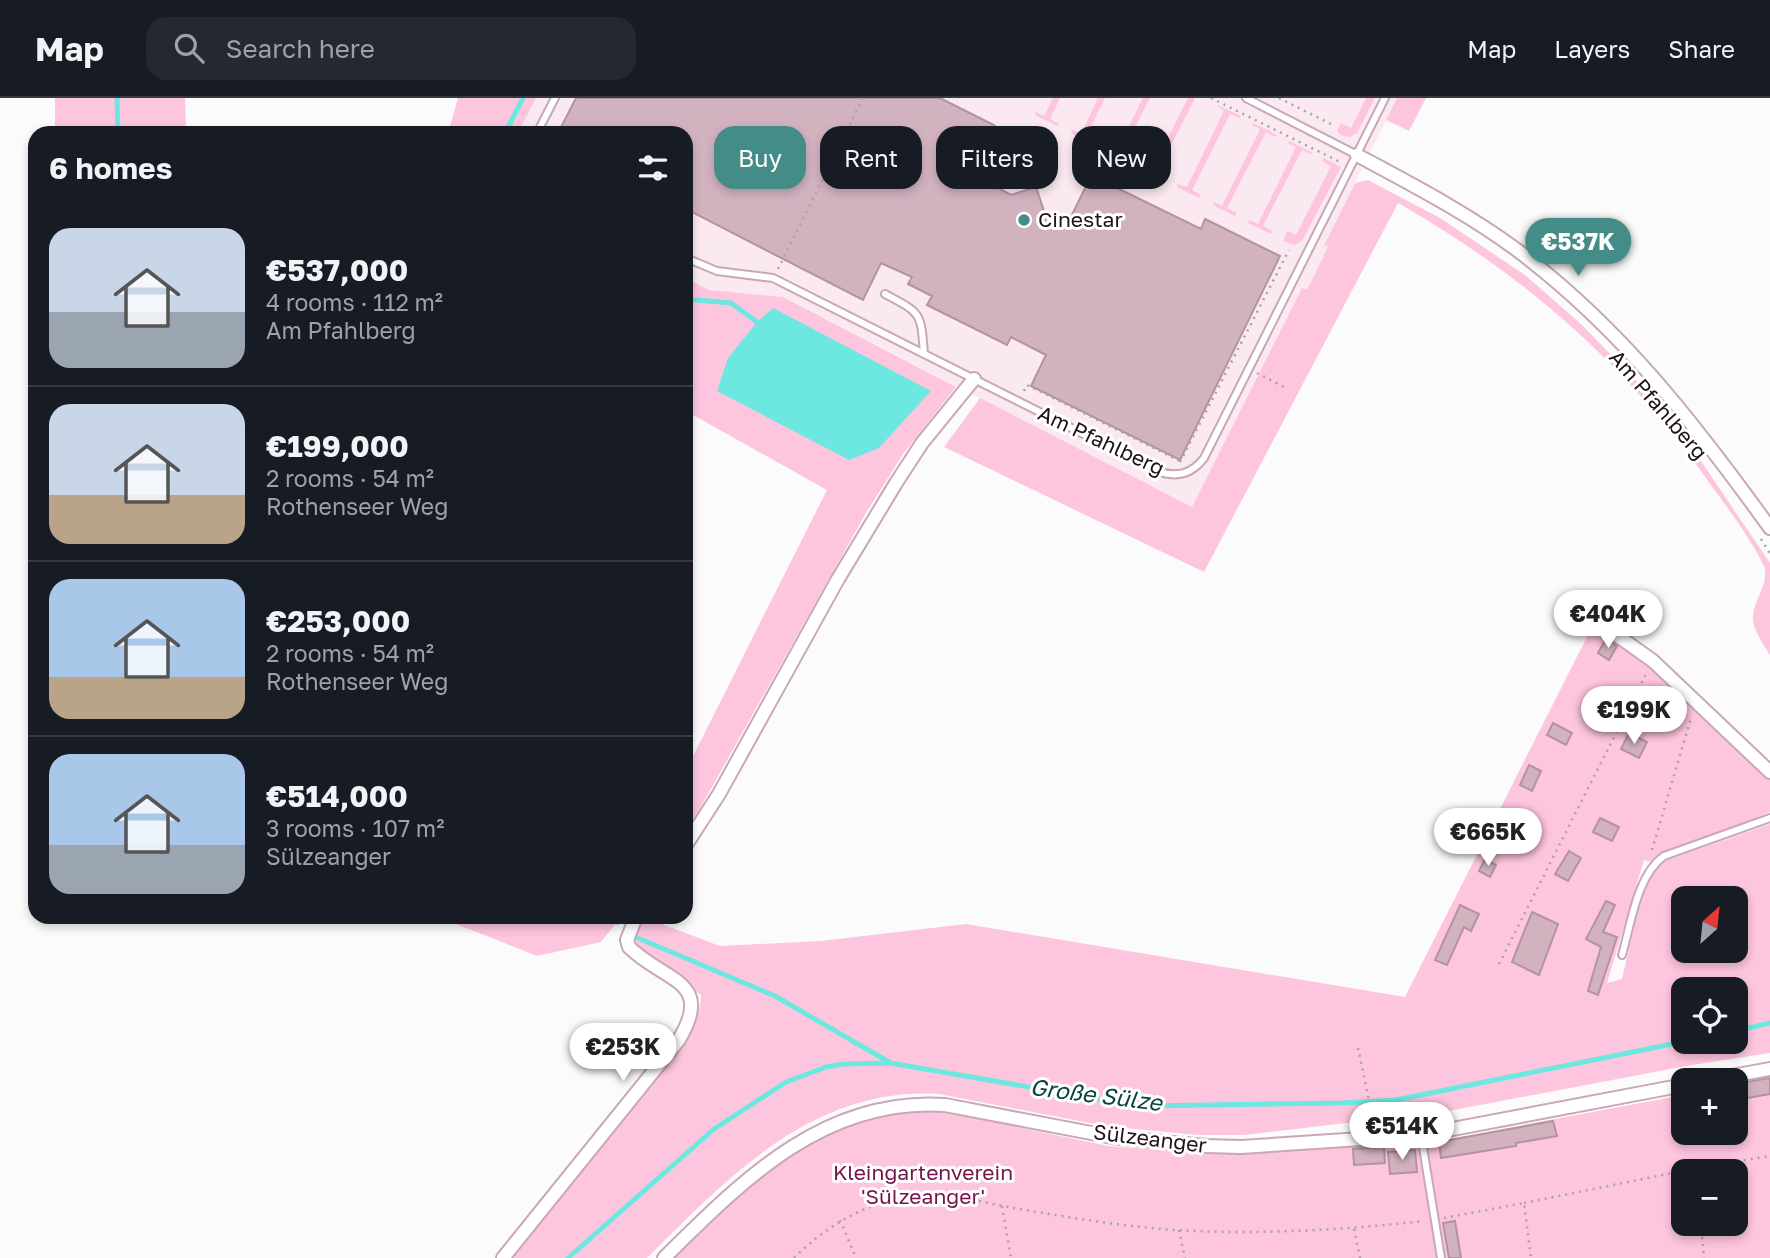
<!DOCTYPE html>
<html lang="en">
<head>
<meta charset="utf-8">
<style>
  :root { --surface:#171b24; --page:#242831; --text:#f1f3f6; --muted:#9ea1a6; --line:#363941; --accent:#448c88 }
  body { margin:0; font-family:"Golos Text",sans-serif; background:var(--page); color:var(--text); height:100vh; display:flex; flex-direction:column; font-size:26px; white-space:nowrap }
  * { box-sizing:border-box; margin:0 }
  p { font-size:23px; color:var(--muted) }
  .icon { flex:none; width:38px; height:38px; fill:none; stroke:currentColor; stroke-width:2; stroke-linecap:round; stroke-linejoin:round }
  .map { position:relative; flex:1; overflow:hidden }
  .details { position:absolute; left:28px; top:28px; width:665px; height:798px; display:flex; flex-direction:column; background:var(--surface); border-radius:21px; box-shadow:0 4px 10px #0003 }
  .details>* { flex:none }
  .hud { position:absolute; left:714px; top:28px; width:665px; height:63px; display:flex; gap:14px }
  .needle { width:46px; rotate:27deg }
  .controls { position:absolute; left:1671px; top:788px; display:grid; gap:14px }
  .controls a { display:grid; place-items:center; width:77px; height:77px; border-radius:14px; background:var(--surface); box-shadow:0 4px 10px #0003; font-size:35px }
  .price { position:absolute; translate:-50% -60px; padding:0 16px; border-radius:24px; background:#fff; color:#222; font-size:23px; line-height:46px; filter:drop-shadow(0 2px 4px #0008) }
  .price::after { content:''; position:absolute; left:50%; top:42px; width:21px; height:16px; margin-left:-10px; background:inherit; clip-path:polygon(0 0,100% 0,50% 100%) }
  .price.on { background:var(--accent); color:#fff }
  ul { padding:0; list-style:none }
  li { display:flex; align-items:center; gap:21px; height:175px; padding:0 21px }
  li+li { border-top:2px solid var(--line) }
  li span { display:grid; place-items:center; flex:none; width:196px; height:140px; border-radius:21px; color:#555 }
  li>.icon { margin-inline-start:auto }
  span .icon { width:84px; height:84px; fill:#fffc; stroke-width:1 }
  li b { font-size:30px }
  h2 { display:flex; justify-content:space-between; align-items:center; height:84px; padding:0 21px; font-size:30px }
  .tag { padding:0 24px; border-radius:21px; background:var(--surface); box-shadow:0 4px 10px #0003; font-size:24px; line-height:63px }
  .tag.on { background:var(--accent); color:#fff }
  header { display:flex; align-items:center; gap:42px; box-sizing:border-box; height:98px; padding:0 35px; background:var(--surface); border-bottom:2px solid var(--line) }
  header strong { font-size:33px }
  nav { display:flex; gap:38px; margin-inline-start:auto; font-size:24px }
  .search { width:490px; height:63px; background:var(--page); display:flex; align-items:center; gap:18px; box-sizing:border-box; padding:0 24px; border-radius:21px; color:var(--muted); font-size:26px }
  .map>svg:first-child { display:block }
</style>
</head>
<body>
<header>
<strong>Map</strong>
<div class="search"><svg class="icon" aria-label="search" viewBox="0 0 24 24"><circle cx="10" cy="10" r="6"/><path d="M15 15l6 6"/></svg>Search here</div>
<nav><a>Map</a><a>Layers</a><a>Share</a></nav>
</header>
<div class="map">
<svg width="1770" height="1160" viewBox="0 0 1770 1160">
  <rect width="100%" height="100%" fill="#fbfbfb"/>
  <path fill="#fae9f0" d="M 536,0 L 1397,0 L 1324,146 L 1329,149 L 1307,192 L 1302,190 L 1192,410 L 783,199 L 709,192 L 686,180 L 686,35 L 518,35 Z"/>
  <path fill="#fec5de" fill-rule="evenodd" d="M 55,0 L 185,0 L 186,35 L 55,35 Z
    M 458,0 L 536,0 L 518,35 L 448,35 Z
    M 1053,0 L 1060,0 L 1050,21 L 1059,26 L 1057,28 L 1035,17 L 1036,14 L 1044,18 Z
    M 1098,0 L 1105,0 L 1086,39 L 1095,44 L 1093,47 L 1071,35 L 1072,32 L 1081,36 Z
    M 1143,0 L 1150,0 L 1121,56 L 1131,61 L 1129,64 L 1106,53 L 1108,50 L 1116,54 Z
    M 1188,0 L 1195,0 L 1157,75 L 1166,80 L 1164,83 L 1142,72 L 1144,69 L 1152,72 Z
    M 1366,0 L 1375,0 L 1357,35 L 1350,39 L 1340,37 L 1337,33 L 1341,25 L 1351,30 Z
    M 1397,0 L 1426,0 L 1409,33 L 1386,22 Z
    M 1217,7 L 1241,18 L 1240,20 L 1230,16 L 1192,92 L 1201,97 L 1199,100 L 1177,89 L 1178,86 L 1187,89 L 1224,13 L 1217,8 Z
    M 1253,25 L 1277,37 L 1275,39 L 1266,34 L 1227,110 L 1237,115 L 1235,118 L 1213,107 L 1214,104 L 1222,108 L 1260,31 L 1252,27 Z
    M 1289,43 L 1313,55 L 1311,56 L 1302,52 L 1263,128 L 1273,133 L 1271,136 L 1248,125 L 1250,122 L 1258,126 L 1296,49 L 1288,45 Z
    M 1324,60 L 1341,69 L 1302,143 L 1294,147 L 1283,143 L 1287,133 L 1296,137 L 1331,68 L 1322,63 Z
    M 1368,82 L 1440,120 L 1525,177 L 1582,227 L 1647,294 L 1686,341 L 1770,465 L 1770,557 C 1764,547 1755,535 1753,523 C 1751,504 1770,488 1764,468 C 1753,444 1727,409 1711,387 C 1625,265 1527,179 1398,105 L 1204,474 L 944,349 L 980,300 L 1192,409 L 1302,190 L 1307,192 L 1328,149 L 1324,147 L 1355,85 Z
    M 686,180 L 709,192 L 783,199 L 956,289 L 903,356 L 866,415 L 686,735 L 686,672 L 827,392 L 686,313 L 686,227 L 689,218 L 686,216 Z
    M 1592,529 L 1634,551 L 1689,607 L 1770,680 L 1770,714 L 1650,764 L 1644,762 L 1607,885 L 1622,881 L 1644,787 L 1650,777 L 1662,764 L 1770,726 L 1770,955 L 1686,968 L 1448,1013 L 1245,1037 L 1197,1037 L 1105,1028 L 939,996 C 813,989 729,1078 647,1160 L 510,1160 L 683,943 C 693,928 701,915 701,897 L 638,850 C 630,838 636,830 643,819 L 720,848 L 821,843 L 966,826 L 1405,899 ZM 1684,800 L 1736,800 L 1736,852 L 1684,852 ZM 1684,891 L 1736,891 L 1736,943 L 1684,943 Z
    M 438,819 L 621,819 L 601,844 L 537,858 Z
    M 1770,981 L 1770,1160 L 674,1160 L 735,1099 L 769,1069 L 816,1042 L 834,1034 L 852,1027 L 901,1015 L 926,1013 L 956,1016 L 1108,1048 L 1206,1055 L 1432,1044 L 1683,997 L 1684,1034 L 1736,1034 L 1736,987 ZM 1684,1073 L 1736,1073 L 1736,1125 L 1684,1125 Z"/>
  <path fill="#6ce8e1" d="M 773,210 L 931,293 L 879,350 L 849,362 L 717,293 L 728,260 L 757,224 Z"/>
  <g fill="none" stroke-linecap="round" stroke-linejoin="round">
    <path stroke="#6ce8e1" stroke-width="5" d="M 117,0 L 118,35
      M 505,35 L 523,0
      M 686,201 L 731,205 L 757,224
      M 610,819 L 617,824
      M 638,840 L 775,898 L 889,964
      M 1736,933 L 1770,925
      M 568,1160 L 714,1031 L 786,984 L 826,969 L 844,966 L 890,965 L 1139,1008 L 1343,1005 L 1396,1002 L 1687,943"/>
  </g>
  <path fill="#d3b2c0" stroke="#b393a1" stroke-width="2" d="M 576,0 L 940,0 L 994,27 L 1009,43 L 989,85 L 1011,97 L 1036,89 L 1044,113 L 1068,125 L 1088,84 L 1109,86 L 1201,131 L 1205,121 L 1280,158 L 1180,362 L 1031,288 L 1046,257 L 1011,239 L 1007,247 L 927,207 L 932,198 L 908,186 L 912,179 L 881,165 L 863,202 L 686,111 L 686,35 L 558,35 Z
    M 1606,541 L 1617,548 L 1609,562 L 1598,555 Z
    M 1553,625 L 1572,635 L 1566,647 L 1547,637 Z
    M 1629,635 L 1647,644 L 1639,660 L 1621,651 Z
    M 1529,667 L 1541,673 L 1532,693 L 1520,687 Z
    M 1600,720 L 1619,729 L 1612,743 L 1593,734 Z
    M 1569,753 L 1581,760 L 1568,783 L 1555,776 Z
    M 1485,761 L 1496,767 L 1490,779 L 1479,773 Z
    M 1606,803 L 1615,807 L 1603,834 L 1617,839 L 1598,897 L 1588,893 L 1601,849 L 1586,841 Z
    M 1460,807 L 1479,816 L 1471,833 L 1464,829 L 1447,867 L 1435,862 Z
    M 1532,814 L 1558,826 L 1539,877 L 1512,864 Z
    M 1770,980 L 1770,996 L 1742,1001 L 1740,985 Z
    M 1553,1023 L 1557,1038 L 1516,1045 L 1516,1048 L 1441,1060 L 1439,1044 Z
    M 1384,1049 L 1385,1065 L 1354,1067 L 1353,1051 Z
    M 1415,1052 L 1417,1074 L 1390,1076 L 1388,1054 Z
    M 1455,1123 L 1461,1160 L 1449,1160 L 1443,1125 Z"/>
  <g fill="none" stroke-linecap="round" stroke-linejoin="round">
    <defs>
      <path id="service" d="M 1246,0 L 1357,57
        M 537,35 L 555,0
        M 686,160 L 717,173 L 773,180 L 1157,373 C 1176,380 1192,376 1204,360 L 1385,0
        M 885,196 C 921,215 921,214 924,256
        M 1622,857 C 1631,826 1637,777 1664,758 L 1770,720
        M 1421,1037 L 1441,1160"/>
      <path id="minor" d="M 1357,57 C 1411,86 1467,115 1517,152 C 1621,230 1695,326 1770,430
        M 1618,538 L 1653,563 L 1770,674
        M 686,747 L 719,696 L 838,481 L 896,385 L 922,345 L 974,281
        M 1710,982 L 1770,971
        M 503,1160 L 678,943 C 716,882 664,884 629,849 L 627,842 L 636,819
        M 664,1160 C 743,1082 824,999 945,1007 L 1112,1039 L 1206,1048 L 1241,1049 L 1421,1037 L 1684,987"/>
    </defs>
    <use href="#service" stroke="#c8a8b6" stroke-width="10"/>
    <use href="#minor" stroke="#c8a8b6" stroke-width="16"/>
    <path stroke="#a8a4a6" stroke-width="2.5" stroke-dasharray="2 5" stroke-linecap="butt" d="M 1211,0 L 1340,64
      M 1279,0 L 1333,27
      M 778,171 L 863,0
      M 1257,275 L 1288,291
      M 1024,293 L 1027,287 L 1182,364
      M 1180,364 L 1289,152
      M 1761,441 L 1770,456
      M 1652,752 L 1691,620
      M 1499,866 L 1646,576
      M 1358,950 L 1374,1026
      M 1524,1105 L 1697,1070 L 1770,1058
      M 1002,1108 L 1011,1160
      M 1444,1120 L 1524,1105 L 1531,1160
      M 840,1122 L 856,1160
      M 1701,1125 L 1704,1160
      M 1354,1131 L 1360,1160
      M 1179,1132 L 1185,1160
      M 794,1160 C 833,1121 883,1095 940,1097 C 961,1098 982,1104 1003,1108 C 1059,1118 1118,1128 1176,1132 C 1258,1137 1342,1132 1424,1123"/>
    <use href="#service" stroke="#fff" stroke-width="6"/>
    <use href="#minor" stroke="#fff" stroke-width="12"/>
  </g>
  <circle fill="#448c88" stroke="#fff" stroke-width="2.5" cx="1024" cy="122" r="7"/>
  <g text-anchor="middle" stroke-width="6" stroke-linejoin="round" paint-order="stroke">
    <g font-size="21" fill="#1d1217" stroke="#fff" text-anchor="start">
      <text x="1038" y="129">Cinestar</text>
    </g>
    <g font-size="21" fill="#1d1217" stroke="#fff">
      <text transform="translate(1658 307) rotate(49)" y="7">Am Pfahlberg</text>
      <text transform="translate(1101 343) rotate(25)" y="7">Am Pfahlberg</text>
      <text transform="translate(1150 1041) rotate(7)" y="7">Sülzeanger</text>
    </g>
    <g font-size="21" fill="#75134c" stroke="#fff">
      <text x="923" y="1082">Kleingartenverein<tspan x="923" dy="24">'Sülzeanger'</tspan></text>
    </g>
    <g font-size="23" font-style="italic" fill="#074341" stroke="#fff">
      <text transform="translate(1096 997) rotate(7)" y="8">Große Sülze</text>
    </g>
  </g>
</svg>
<div class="controls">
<a><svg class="needle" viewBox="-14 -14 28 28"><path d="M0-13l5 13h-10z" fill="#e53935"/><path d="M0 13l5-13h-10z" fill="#9ea1a6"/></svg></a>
<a><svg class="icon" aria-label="locate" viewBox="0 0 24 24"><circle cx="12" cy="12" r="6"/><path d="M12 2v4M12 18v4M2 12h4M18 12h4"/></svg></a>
<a>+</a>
<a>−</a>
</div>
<b class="price on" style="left:1578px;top:180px">€537K</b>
<b class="price" style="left:1608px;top:552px">€404K</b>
<b class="price" style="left:1634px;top:648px">€199K</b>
<b class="price" style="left:1488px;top:770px">€665K</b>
<b class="price" style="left:623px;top:985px">€253K</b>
<b class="price" style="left:1402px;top:1064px">€514K</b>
<div class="hud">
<a class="tag on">Buy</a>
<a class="tag">Rent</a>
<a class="tag">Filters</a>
<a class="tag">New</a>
</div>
<section class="details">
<h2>6 homes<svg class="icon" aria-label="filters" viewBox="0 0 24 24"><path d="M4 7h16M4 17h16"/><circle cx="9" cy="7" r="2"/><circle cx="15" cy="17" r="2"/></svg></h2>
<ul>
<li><span style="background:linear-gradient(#c9d6e8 60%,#9aa5b1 0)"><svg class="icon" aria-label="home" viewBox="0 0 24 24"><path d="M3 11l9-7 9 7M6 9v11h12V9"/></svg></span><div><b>€537,000</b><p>4 rooms · 112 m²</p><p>Am Pfahlberg</p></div></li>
<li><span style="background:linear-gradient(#c9d6e8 65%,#b9a48a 0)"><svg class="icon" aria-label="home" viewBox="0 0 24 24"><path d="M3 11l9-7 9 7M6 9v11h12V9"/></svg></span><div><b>€199,000</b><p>2 rooms · 54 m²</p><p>Rothenseer Weg</p></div></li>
<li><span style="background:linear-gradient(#a9c7e8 70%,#b9a48a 0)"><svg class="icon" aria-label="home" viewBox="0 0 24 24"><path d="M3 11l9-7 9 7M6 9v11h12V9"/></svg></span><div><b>€253,000</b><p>2 rooms · 54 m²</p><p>Rothenseer Weg</p></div></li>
<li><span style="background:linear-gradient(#a9c7e8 65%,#9aa5b1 0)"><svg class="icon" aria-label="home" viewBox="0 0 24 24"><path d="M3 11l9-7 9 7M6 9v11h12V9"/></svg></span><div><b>€514,000</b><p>3 rooms · 107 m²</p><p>Sülzeanger</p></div></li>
</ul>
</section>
</div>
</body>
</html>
